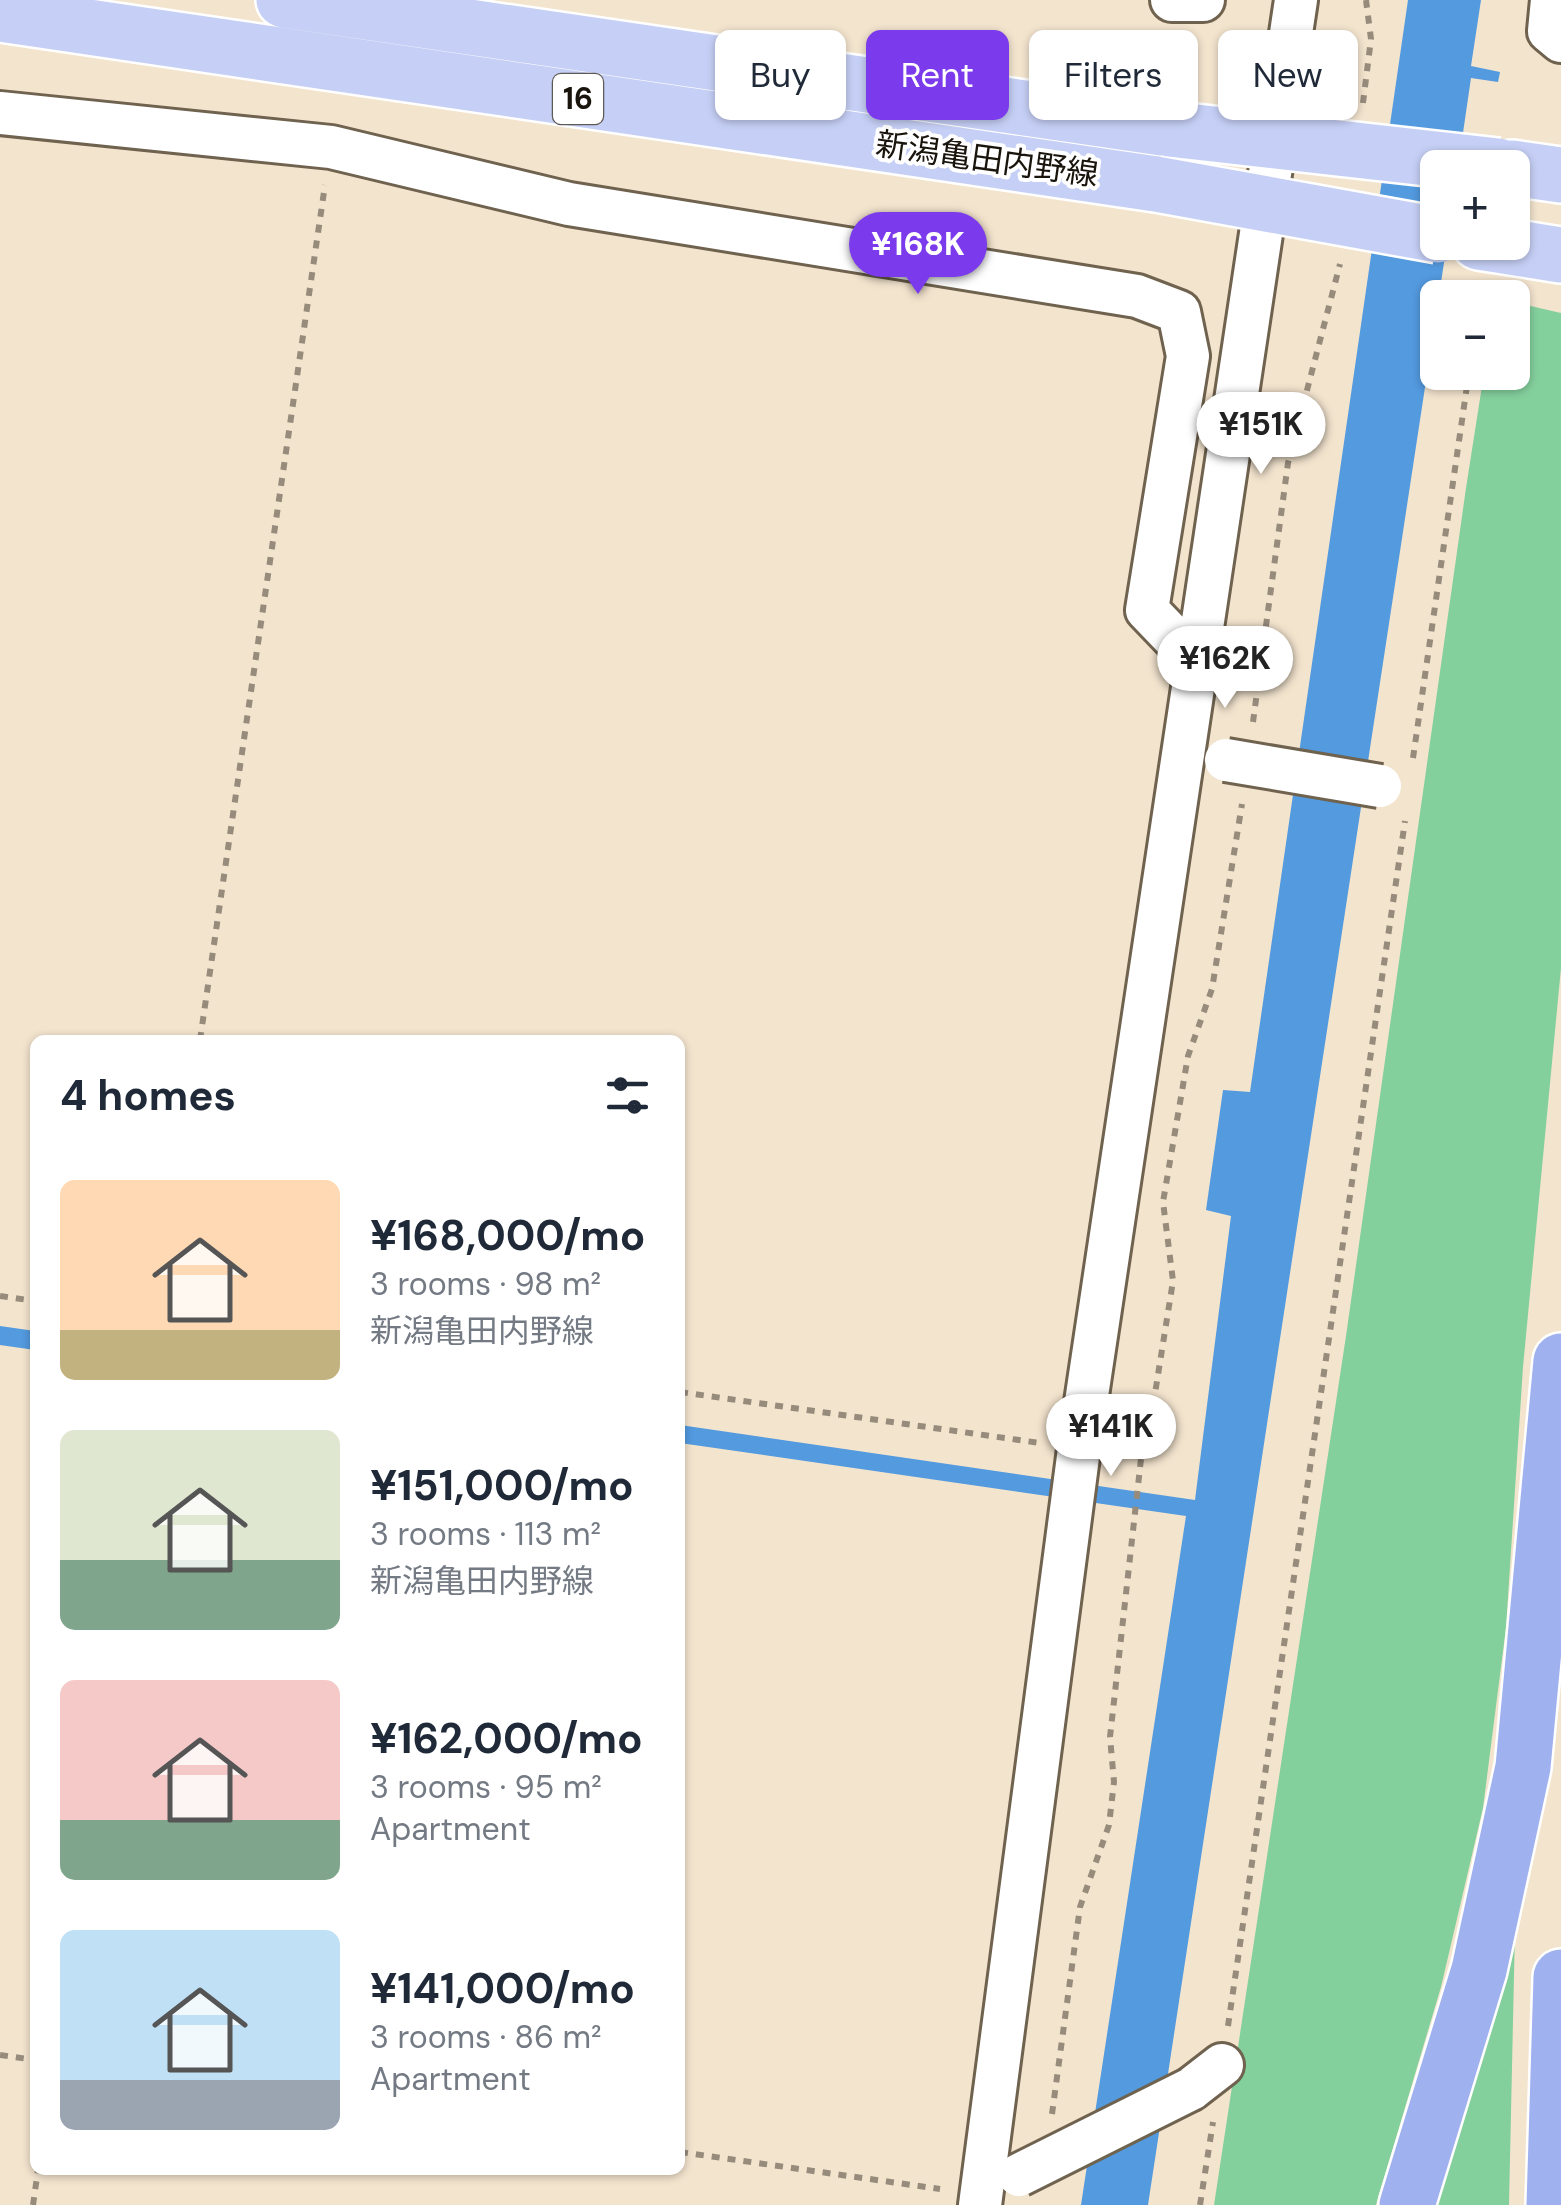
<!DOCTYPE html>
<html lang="en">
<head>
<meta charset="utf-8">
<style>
  :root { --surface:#fff; --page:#f2f2f3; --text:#1f2937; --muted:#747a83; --accent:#7c3aed }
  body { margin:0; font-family:"DM Sans","Noto Sans JP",sans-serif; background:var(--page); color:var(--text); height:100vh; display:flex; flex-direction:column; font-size:38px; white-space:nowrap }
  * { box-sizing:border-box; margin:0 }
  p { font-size:32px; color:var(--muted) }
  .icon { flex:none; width:55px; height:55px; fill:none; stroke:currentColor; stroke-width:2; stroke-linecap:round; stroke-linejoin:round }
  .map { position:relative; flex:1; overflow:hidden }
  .sheet { position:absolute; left:30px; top:1035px; width:655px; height:1140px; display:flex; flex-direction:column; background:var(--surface); border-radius:15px; box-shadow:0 2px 8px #0004 }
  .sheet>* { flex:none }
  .top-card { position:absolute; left:715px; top:30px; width:695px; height:90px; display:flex; gap:20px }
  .tools { position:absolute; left:1420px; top:150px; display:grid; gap:20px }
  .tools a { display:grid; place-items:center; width:110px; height:110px; border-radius:15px; background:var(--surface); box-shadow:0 2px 8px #0004; font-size:50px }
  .price { position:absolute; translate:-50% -85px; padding:0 22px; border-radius:35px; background:#fff; color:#222; font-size:32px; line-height:65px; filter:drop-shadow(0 2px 5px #0008) }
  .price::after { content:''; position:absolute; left:50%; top:60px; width:30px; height:22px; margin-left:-15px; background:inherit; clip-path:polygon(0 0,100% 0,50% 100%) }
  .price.active { background:var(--accent); color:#fff }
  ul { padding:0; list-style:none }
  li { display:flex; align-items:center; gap:30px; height:250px; padding:0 30px }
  li span { display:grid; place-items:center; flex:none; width:280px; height:200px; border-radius:15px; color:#555 }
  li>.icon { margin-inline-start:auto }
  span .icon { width:120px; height:120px; fill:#fffc; stroke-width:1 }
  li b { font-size:42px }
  h2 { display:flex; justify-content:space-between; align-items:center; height:120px; padding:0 30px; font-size:42px }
  .pill { padding:0 35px; border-radius:15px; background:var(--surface); box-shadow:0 2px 8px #0004; font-size:35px; line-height:90px }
  .pill.active { background:var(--accent); color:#fff }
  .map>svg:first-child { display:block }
</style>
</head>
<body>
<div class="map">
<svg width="1561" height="2205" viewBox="0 0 1561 2205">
  <rect width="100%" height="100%" fill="#f3e4ce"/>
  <path fill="#84d09d" d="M 1513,302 L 1561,313 L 1561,968 L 1523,1367 L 1506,1628 L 1483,1808 L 1441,1987 L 1376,2205 L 1214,2205 L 1346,1336 L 1466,488 L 1484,373 L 1512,372 Z
    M 1516,1884 L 1509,2205 L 1428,2205 Z"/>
  <path fill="#539adf" d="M 1408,0 L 1481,0 L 1471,66 L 1500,72 L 1498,82 L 1471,78 L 1458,167 L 1438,168 L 1438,242 L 1447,243 L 1148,2205 L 1081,2205 L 1186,1516 L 680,1443 L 680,1425 L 1195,1500 L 1231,1216 L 1206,1210 L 1223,1090 L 1250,1092 Z
    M 0,1326 L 35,1331 L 35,1350 L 0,1345 Z"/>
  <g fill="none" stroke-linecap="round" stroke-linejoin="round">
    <defs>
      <path id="minor" d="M 1172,0 L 1203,0
        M 1552,0 L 1549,31 L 1561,41
        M 0,113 L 331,147 L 569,204 L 1137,296 L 1179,312 L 1188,356 L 1147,610 L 1194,659
        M 1191,2089 L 1222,2065
        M 980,2205 L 1079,1449 L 1296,0"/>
      <path id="major" d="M 284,0 L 1169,129
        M 0,14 L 1156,184
        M 1512,168 L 1561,175
        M 1479,242 L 1561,255"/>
      <path id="highway" d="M 1407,2205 L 1479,1970 L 1523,1767 L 1561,1361
        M 1554,2205 L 1561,1977"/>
    </defs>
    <use href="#minor" stroke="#6f624e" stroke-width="48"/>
    <use href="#major" stroke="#fff" stroke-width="60"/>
    <use href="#highway" stroke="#fff" stroke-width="60"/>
    <path stroke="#978c7c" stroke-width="6" stroke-dasharray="8 8" stroke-linecap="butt" d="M 1363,103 L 1371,39 L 1366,0
      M 1253,722 L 1288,463 L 1340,264
      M 1413,758 L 1469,372
      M 200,1040 L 325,185
      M 0,1296 L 35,1301
      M 680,1392 L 1040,1443
      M 1228,2026 L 1405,821
      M 0,2055 L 35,2060
      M 1052,2114 L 1080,1907 L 1109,1825 L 1114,1782 L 1110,1737 L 1145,1423 L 1153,1406 L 1173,1281 L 1163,1202 L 1188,1056 L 1212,989 L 1242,804
      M 680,2152 L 940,2189
      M 33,2205 L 38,2170
      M 1200,2205 L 1213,2122"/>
    <use href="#minor" stroke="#fff" stroke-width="42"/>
    <use href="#major" stroke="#c6d0f6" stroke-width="55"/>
    <use href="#highway" stroke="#a0b1f0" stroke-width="55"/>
    <defs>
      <path id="minor-bridge" d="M 1226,760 L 1380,786
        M 1019,2175 L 1191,2089"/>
      <path id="major-bridge" d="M 1169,129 L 1498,166
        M 1156,184 L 1438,235"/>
    </defs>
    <use href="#minor-bridge" stroke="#6f624e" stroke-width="48" stroke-linecap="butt"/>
    <use href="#major-bridge" stroke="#fff" stroke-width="60" stroke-linecap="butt"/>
    <use href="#minor-bridge" stroke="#fff" stroke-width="42"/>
    <use href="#major-bridge" stroke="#c6d0f6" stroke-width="55"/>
  </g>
  <g text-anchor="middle" stroke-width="8" stroke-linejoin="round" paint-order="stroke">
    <rect fill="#fff" stroke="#5e5a55" stroke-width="2.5" x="553" y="74" width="50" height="50" rx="8"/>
    <g font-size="30" font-weight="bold" fill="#19140c">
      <text x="578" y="109">16</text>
    </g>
    <g font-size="32" fill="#19140c" stroke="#fff">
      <text transform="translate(987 159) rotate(8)" y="11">新潟亀田内野線</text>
    </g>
  </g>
</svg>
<div class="tools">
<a>+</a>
<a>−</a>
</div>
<b class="price active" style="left:918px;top:297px">¥168K</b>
<b class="price" style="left:1261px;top:477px">¥151K</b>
<b class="price" style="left:1225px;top:711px">¥162K</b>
<b class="price" style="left:1111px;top:1479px">¥141K</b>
<div class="top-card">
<a class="pill">Buy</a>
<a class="pill active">Rent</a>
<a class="pill">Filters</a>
<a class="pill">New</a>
</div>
<section class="sheet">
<h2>4 homes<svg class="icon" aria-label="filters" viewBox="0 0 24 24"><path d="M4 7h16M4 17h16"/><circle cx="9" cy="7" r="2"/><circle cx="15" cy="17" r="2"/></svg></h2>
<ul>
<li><span style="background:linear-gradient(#ffd9b3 75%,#c2b280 0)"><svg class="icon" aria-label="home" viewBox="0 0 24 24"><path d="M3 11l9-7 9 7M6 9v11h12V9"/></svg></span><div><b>¥168,000/mo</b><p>3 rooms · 98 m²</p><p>新潟亀田内野線</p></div></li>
<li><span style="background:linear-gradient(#dfe7d0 65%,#7fa58c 0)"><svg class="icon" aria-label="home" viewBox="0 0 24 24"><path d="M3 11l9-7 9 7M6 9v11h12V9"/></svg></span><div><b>¥151,000/mo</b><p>3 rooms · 113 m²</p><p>新潟亀田内野線</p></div></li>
<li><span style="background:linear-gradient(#f6c9c9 70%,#7fa58c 0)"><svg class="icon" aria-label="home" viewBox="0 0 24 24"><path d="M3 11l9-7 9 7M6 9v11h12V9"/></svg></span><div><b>¥162,000/mo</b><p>3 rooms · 95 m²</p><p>Apartment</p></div></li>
<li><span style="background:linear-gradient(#bfe0f5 75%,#9aa5b1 0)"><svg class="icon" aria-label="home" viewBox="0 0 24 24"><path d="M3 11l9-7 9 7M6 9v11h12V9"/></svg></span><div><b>¥141,000/mo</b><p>3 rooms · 86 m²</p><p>Apartment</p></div></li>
</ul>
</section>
</div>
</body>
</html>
